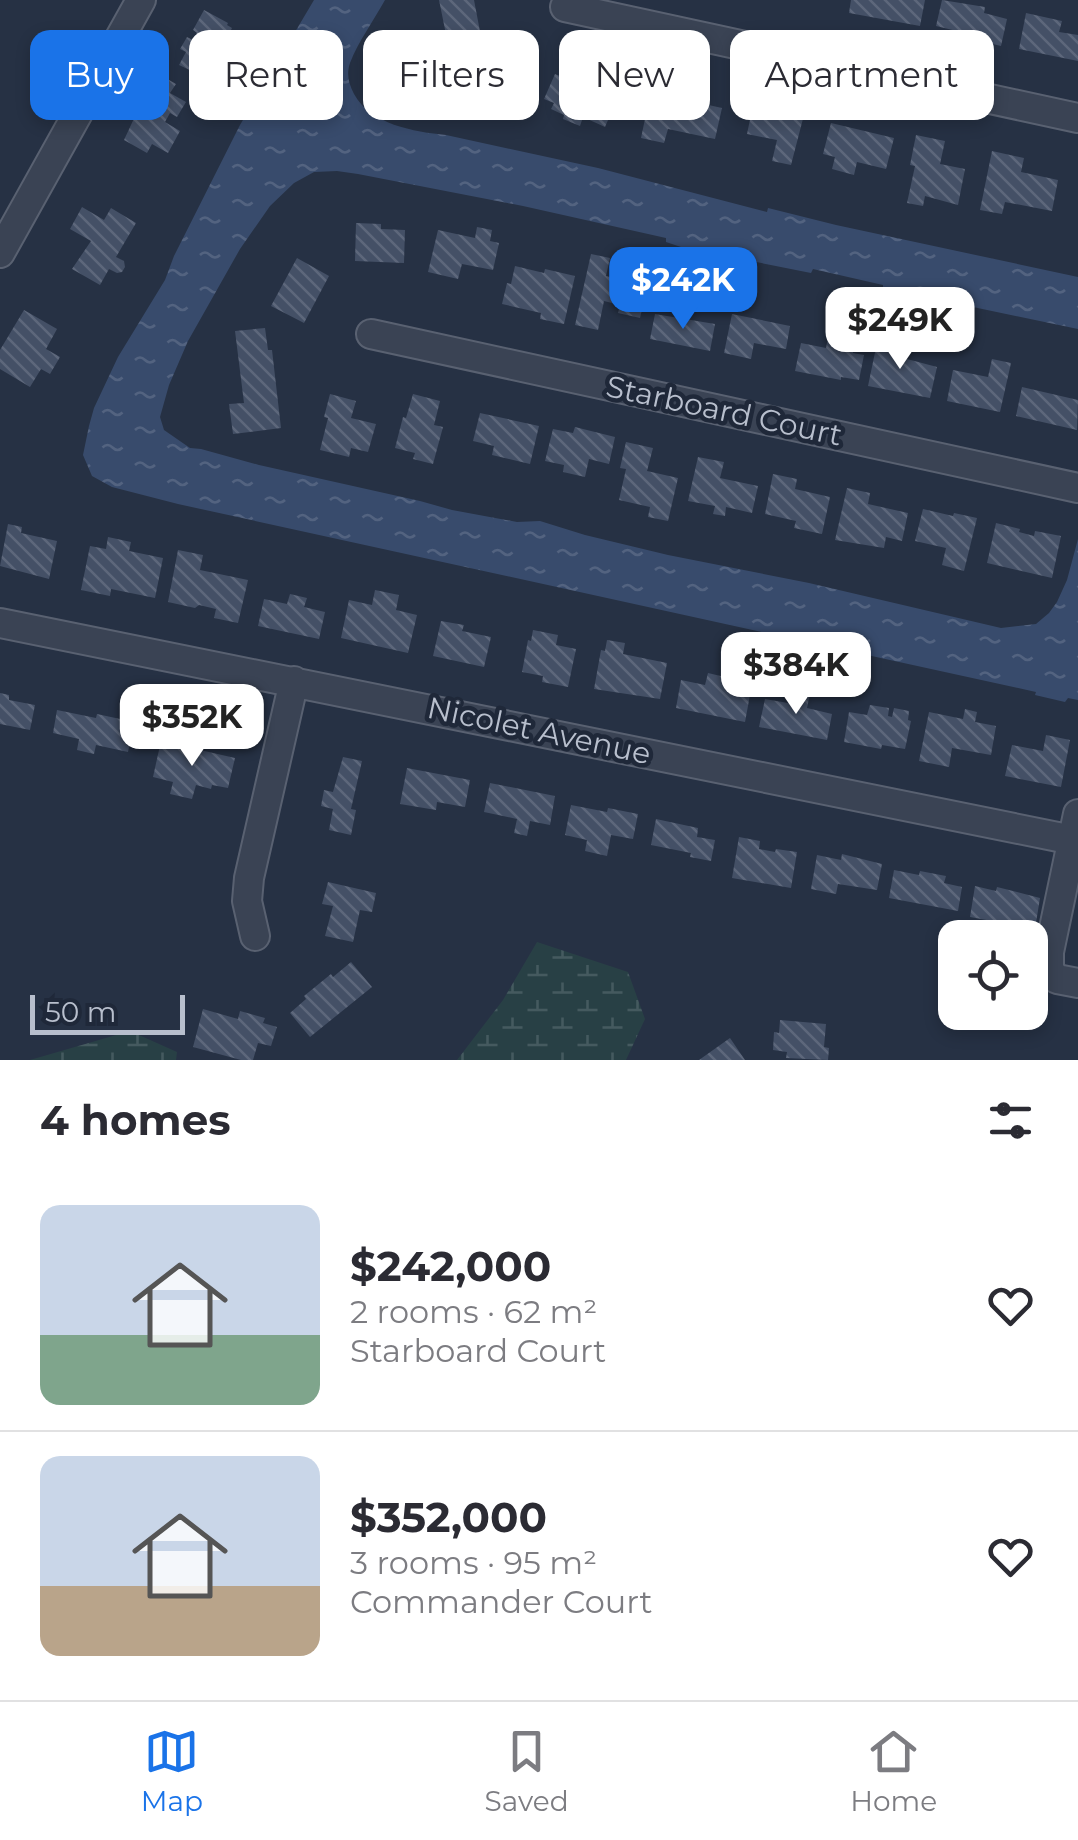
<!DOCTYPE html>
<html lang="en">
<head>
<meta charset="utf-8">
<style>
  :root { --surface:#fff; --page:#f2f2f3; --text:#2b2b33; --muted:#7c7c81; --line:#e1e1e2; --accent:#1a73e8 }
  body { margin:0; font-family:Montserrat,sans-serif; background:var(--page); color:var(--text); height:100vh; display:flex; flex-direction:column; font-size:38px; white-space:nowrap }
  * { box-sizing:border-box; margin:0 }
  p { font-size:32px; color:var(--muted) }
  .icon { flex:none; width:55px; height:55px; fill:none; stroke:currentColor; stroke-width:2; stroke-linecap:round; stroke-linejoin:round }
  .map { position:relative; height:1060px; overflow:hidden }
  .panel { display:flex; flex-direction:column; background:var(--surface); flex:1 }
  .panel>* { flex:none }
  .hud { position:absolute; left:30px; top:30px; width:1020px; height:90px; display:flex; gap:20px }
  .tools { position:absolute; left:938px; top:920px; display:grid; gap:20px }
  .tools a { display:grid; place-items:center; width:110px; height:110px; border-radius:20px; background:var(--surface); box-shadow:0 5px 15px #0003; font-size:50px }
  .scale { position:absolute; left:30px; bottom:25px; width:155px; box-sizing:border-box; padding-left:10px; border:5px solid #b8bfcd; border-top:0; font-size:28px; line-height:35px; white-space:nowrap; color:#b8bfcd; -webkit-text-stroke:8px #1f2839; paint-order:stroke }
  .price { position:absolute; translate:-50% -85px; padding:0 22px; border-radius:20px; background:#fff; color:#222; font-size:32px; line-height:65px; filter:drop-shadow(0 2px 5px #0008) }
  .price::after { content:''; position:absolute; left:50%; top:60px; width:30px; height:22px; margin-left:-15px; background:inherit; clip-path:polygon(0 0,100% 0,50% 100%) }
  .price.active { background:var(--accent); color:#fff }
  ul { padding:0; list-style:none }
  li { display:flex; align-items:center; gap:30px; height:250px; padding:0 40px }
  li+li { border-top:2px solid var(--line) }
  li span { display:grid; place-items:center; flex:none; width:280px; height:200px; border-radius:20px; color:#555 }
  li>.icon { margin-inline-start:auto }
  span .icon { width:120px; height:120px; fill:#fffc; stroke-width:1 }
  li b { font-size:42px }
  h2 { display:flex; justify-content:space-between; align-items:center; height:120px; padding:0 40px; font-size:42px }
  .tag { padding:0 35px; border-radius:20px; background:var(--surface); box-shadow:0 5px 15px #0003; font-size:35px; line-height:90px }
  .tag.active { background:var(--accent); color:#fff }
  .tab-bar { display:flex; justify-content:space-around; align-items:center; height:140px; border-top:2px solid var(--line); background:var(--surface); font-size:28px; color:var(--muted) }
  .tab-bar a { display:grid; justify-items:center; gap:5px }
  .tab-bar .active { color:var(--accent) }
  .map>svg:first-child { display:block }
</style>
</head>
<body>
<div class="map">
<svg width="1078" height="1060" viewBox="0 0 1078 1060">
  <defs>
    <pattern id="wetland-marsh" width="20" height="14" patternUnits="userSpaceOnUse" patternTransform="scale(2.5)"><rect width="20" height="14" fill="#284045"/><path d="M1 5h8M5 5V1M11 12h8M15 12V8" fill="none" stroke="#455a5f"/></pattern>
    <pattern id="water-ripples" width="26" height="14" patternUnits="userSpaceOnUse" patternTransform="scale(2.5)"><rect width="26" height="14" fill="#384b6c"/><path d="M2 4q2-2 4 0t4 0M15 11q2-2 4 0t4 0" fill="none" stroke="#536380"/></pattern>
    <pattern id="building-back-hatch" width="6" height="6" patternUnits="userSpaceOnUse" patternTransform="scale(2.5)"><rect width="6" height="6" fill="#445066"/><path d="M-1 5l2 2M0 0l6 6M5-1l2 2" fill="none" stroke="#5d677b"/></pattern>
  </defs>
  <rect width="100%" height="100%" fill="#263144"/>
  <path fill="url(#wetland-marsh)" d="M 537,942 L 628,972 L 645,1019 L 626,1060 L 457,1060 L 503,1000 Z
    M 130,1031 L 177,1052 L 176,1060 L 30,1060 Z"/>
  <path fill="url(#water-ripples)" d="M 314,0 L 385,0 C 374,20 358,42 350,63 C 346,75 349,84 354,94 C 370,124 414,132 446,135 L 598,168 L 767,212 L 768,208 L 836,225 L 1078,277 L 1078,329 L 883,288 L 883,285 L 813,269 L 811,273 L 681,247 L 666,242 L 666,238 L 523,206 L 358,174 L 337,171 L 314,172 L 294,183 L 270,206 L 240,249 L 188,341 L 169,385 L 160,417 L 164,430 L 190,448 L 201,449 L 259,465 L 420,501 L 452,510 L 517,522 L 540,521 L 585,535 L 668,555 L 809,583 L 1001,628 L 1036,624 L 1049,613 L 1057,602 L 1067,580 L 1078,539 L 1078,700 L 1068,698 L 1065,702 L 1035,695 L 1036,692 L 178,504 L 112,487 L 92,476 L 83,455 L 89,426 L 94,408 L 118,357 L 165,280 L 174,256 L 240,125 Z"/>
  <path fill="url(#building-back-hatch)" d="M 439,0 L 474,0 L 483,47 L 450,54 Z
    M 851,0 L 925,0 L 920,26 L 849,13 Z
    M 942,0 L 985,7 L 984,13 L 1007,19 L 1001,46 L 972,39 L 973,35 L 936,26 Z
    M 204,10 L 228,23 L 227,25 L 232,28 L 224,44 L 249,55 L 239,72 L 224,65 L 215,83 L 205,78 L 204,80 L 198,77 L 200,75 L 179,65 L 186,52 L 180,49 L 187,37 L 193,40 L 197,33 L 193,30 Z
    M 1026,13 L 1062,21 L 1059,32 L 1078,35 L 1078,61 L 1019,49 Z
    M 157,73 L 176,84 L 170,93 L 186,102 L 177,117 L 170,113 L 165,122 L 180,131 L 168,153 L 152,144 L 147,153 L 124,140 L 144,97 L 149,100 L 157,86 L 152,83 Z
    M 555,74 L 617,99 L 605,127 L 583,117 L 580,126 L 563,119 L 564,115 L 551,109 L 554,103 L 544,99 Z
    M 654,76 L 686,83 L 682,99 L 722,108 L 715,139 L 668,129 L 664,143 L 641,138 Z
    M 784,106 L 805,111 L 791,165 L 772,161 L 777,140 L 747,134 L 752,110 L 771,114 L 771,110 L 783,113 Z
    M 831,123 L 894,138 L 886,169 L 857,162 L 854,175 L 832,169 L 835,157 L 823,154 Z
    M 916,135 L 945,141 L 940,164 L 965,169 L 958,205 L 925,196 L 923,206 L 907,203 L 915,166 L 910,165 Z
    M 992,151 L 1024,158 L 1021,172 L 1058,180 L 1052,211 L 1005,202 L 1002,214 L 980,210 Z
    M 82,207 L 104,220 L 111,208 L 136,223 L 116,257 L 124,261 L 125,267 L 122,272 L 117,273 L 109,269 L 100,285 L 72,269 L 91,241 L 70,229 Z
    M 356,223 L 381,224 L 381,229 L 405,230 L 404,263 L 355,261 Z
    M 477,227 L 492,230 L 490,241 L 499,243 L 493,270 L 462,264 L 458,279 L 428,272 L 438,230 L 475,238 Z
    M 591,254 L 610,258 L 606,276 L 625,280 L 626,274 L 649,279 L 640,318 L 618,313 L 620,305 L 604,301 L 598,330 L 575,325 Z
    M 297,258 L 329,276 L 304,323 L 271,306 Z
    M 515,266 L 544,273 L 545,269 L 575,276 L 564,324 L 540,319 L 541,313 L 502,304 L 507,283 L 511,284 Z
    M 24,310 L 57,329 L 46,349 L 60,357 L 50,374 L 41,369 L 30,387 L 0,369 L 0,350 Z
    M 655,314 L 715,324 L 710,351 L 650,339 Z
    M 732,314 L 790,326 L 786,349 L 754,343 L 751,359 L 724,353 Z
    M 265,328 L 268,350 L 272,350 L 281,428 L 233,434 L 229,404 L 244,403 L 235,331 Z
    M 828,337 L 853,341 L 853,353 L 864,355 L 859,380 L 841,377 L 841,380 L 795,371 L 801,343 L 826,348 Z
    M 878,338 L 895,342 L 892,355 L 937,367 L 930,398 L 868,386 Z
    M 992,359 L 1011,363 L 1000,412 L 947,401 L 953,370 L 988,377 Z
    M 1022,387 L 1078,400 L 1077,430 L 1016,416 Z
    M 330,394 L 356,401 L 351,418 L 376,424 L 368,452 L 351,448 L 349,457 L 320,450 L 328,418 L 324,417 Z
    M 413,394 L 440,401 L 434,425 L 443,427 L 433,464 L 413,459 L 415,453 L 395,448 L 403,417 L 406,418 Z
    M 480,413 L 539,426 L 530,464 L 492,455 L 494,446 L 473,441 Z
    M 575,427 L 615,437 L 609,464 L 589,459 L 585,477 L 563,472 L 564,465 L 545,461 L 553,429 L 573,433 Z
    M 626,442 L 653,448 L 647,471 L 678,478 L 668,521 L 648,517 L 650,507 L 619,500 L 626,469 L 620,468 Z
    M 698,457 L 724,462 L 720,478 L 758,486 L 752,513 L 726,507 L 725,516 L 713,514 L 715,506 L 688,501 Z
    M 773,474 L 797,479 L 795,489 L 830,497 L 822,534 L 794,528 L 796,521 L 765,514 Z
    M 847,488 L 870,493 L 868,504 L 908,513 L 902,541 L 886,537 L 884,548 L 835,540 Z
    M 923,509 L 953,516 L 954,513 L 977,518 L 964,571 L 942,565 L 946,548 L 915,541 Z
    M 996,523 L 1020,529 L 1019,532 L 1034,536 L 1035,531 L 1061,536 L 1052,578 L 987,563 Z
    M 8,524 L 22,527 L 21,533 L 57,541 L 49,579 L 0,566 Z
    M 108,537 L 131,542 L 129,551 L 163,558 L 155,598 L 111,589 L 110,596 L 81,590 L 90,546 L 106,549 Z
    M 178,550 L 203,555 L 200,570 L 248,580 L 238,623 L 214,618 L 216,609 L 199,605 L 195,608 L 168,602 Z
    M 375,590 L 399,595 L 396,610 L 417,615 L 408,653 L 341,638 L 349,600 L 372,605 Z
    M 290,594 L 307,598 L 304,607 L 325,612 L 319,639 L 258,626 L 264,599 L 287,604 Z
    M 441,621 L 464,625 L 462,631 L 491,637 L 484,667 L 433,656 Z
    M 533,630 L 558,635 L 556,645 L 576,649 L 568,687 L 542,682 L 543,676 L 522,672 L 528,640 L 531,641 Z
    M 607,640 L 625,643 L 623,654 L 667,663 L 660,699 L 594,689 L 601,650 L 605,651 Z
    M 708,673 L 729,678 L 726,690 L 750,695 L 745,722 L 676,708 L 681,680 L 705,685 Z
    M 791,691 L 810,694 L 807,708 L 832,714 L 827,740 L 759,727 L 765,699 L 788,703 Z
    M 0,693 L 9,695 L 9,700 L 35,705 L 30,730 L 0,724 Z
    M 870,705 L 889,708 L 888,716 L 892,717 L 894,708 L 909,711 L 908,720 L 911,721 L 905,749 L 882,745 L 881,749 L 844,742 L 849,712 L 867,715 Z
    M 965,709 L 977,712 L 975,722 L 996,726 L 991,755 L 952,748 L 949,767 L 919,761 L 929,712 L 963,719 Z
    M 57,710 L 96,718 L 97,714 L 134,722 L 128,752 L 96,745 L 94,754 L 77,750 L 79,739 L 53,733 Z
    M 1046,735 L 1070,740 L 1061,787 L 1005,776 L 1012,745 L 1043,751 Z
    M 161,741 L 235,758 L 228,788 L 212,785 L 211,789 L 196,785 L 192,799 L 170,794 L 173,782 L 153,777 Z
    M 343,757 L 362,761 L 351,809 L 356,810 L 351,835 L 329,830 L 333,809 L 321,806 L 324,790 L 333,792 Z
    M 407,768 L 470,780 L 465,807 L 437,802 L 436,810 L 400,804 Z
    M 490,783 L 555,796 L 550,825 L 530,821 L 527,836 L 514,833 L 517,819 L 484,812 Z
    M 571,805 L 607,812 L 608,808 L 638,814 L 633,839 L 611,835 L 607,856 L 585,851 L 587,840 L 565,835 Z
    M 656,819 L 698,828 L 697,837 L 715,840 L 711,861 L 690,857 L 691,853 L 651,845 Z
    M 739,837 L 760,841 L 759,849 L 775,852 L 776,849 L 797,852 L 791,888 L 732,878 Z
    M 842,854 L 882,864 L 877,890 L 838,884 L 836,894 L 811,889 L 817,855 L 841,860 Z
    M 894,870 L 919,875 L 920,871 L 946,876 L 944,883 L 962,887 L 958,911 L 889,898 Z
    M 328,882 L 376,893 L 372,912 L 360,910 L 353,942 L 325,936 L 333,906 L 322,904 Z
    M 975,886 L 996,891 L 997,887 L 1040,898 L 1035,929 L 970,917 Z
    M 351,962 L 372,987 L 310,1037 L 290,1013 L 306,999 L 304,996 L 331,974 L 333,977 Z
    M 203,1009 L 238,1019 L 240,1011 L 265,1018 L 263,1023 L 277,1027 L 271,1046 L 258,1043 L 253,1060 L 241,1060 L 193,1047 Z
    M 780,1020 L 826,1024 L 824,1047 L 829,1048 L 828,1060 L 786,1058 L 787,1052 L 773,1050 L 774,1032 L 779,1033 Z
    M 730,1038 L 745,1060 L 699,1060 Z"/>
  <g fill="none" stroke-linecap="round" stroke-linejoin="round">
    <defs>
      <path id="minor" d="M 565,7 L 1078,118
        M 0,253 L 141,0
        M 371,334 L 1078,488
        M 0,623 L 1078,841
        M 1078,814 L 1049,952 L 1049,971 L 1057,979 L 1078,983
        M 255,936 L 247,901 L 249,878 L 294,681"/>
    </defs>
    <use href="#minor" stroke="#596171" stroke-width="32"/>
    <use href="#minor" stroke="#3a4354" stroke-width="28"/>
  </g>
  <g text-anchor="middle" stroke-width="9" stroke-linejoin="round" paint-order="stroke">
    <g font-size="30" fill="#b8bfcd" stroke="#1f2839">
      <text transform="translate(724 411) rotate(12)" y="10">Starboard Court</text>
      <text transform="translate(539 731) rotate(12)" y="10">Nicolet Avenue</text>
    </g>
  </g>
</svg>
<div class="tools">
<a><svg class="icon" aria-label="locate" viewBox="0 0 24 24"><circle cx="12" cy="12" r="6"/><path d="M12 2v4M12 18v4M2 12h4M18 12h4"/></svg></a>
</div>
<div class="scale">50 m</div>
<b class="price active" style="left:683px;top:332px">$242K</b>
<b class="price" style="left:900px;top:372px">$249K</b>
<b class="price" style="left:796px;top:717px">$384K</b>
<b class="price" style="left:192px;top:769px">$352K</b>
<div class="hud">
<a class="tag active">Buy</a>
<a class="tag">Rent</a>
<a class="tag">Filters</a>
<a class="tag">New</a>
<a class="tag">Apartment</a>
</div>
</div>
<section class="panel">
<h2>4 homes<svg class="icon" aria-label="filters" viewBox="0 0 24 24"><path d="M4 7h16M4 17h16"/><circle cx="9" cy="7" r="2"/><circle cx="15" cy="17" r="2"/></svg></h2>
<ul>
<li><span style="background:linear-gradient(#c9d6e8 65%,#7fa58c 0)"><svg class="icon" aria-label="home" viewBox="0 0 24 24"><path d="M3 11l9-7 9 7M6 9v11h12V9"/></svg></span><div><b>$242,000</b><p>2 rooms · 62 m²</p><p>Starboard Court</p></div><svg class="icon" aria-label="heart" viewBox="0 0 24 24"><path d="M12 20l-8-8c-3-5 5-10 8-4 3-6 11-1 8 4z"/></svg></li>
<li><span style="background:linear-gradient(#c9d6e8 65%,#b9a48a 0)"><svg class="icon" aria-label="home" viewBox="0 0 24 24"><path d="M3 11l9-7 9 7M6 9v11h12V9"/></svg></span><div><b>$352,000</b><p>3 rooms · 95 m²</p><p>Commander Court</p></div><svg class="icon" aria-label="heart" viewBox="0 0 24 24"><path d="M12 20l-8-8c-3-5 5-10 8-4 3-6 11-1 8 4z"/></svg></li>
</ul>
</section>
<nav class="tab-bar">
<a class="active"><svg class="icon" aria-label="map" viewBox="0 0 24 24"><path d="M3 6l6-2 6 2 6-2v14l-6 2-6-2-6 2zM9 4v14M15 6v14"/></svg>Map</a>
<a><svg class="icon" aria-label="saved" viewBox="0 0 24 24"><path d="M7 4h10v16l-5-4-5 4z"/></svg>Saved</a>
<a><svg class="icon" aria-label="home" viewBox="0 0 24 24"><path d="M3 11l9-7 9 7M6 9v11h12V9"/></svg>Home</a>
</nav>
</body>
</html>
